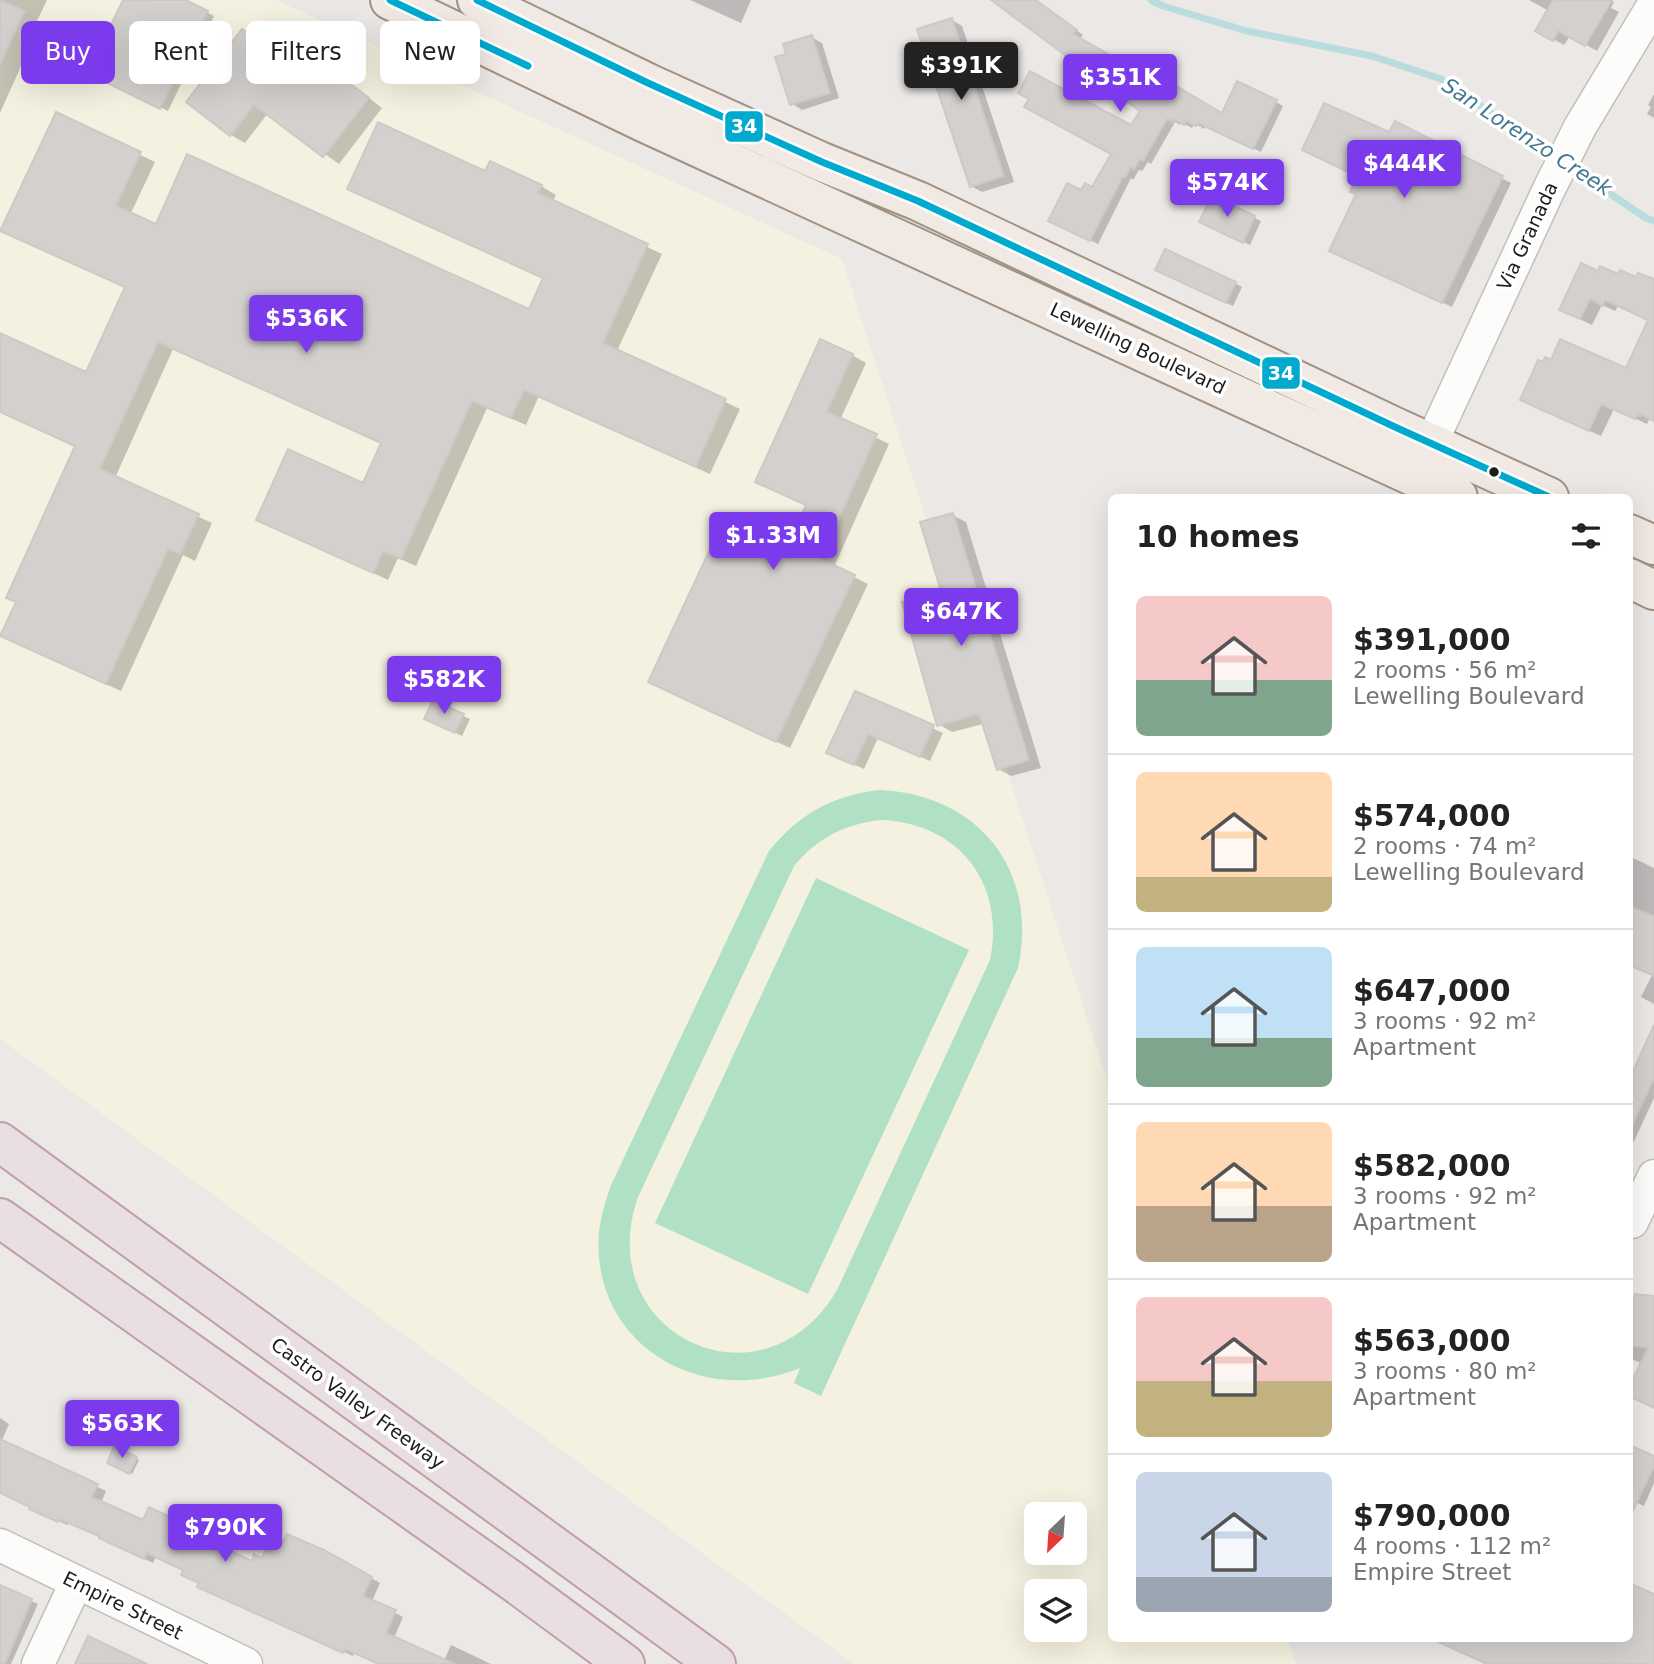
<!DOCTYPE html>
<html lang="en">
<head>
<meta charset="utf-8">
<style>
  :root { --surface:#fff; --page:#f6f6f6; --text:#222; --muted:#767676; --line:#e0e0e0; --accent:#7c3aed }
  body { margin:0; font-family:"DejaVu Sans",sans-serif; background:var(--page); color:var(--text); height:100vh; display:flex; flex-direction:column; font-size:26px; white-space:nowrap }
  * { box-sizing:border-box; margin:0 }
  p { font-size:23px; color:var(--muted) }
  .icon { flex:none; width:38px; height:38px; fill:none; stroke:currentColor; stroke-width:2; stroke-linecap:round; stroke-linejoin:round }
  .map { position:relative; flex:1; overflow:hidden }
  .side { position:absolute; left:1108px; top:494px; width:525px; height:1148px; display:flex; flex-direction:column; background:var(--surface); border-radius:10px; box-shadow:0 7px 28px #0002 }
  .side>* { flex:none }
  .hud { position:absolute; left:21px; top:21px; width:665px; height:63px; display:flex; gap:14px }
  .needle { width:46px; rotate:205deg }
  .tools { position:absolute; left:1024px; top:1502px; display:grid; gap:14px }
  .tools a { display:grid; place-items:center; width:63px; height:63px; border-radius:10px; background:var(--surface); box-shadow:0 7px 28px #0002; font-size:35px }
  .price { position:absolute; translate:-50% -60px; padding:0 16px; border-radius:7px; background:var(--accent); color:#fff; font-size:23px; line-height:46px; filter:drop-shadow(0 2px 4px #0008) }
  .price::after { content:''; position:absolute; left:50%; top:42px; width:21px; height:16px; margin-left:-10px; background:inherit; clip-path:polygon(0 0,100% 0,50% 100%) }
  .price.current { background:#222; color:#fff }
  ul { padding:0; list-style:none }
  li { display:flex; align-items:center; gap:21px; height:175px; padding:0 28px }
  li+li { border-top:2px solid var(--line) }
  li span { display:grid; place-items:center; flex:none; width:196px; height:140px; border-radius:10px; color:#555 }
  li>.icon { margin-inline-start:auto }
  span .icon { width:84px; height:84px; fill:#fffc; stroke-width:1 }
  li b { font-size:30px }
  h2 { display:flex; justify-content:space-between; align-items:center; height:84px; padding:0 28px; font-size:30px }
  .pill { padding:0 24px; border-radius:10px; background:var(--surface); box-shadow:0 7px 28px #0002; font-size:24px; line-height:63px }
  .pill.current { background:var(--accent); color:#fff }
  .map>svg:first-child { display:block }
</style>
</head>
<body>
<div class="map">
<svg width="1654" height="1664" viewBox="0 0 1654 1664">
  <rect width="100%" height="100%" fill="#ebe8e6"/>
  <path fill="#f5f1e0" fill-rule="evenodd" d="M 0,0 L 276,0 L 842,259 L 1111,1093 L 1111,1638 L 1287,1638 L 1296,1664 L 854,1664 L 0,1039 ZM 1036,1514 L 1074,1514 L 1074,1552 L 1036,1552 ZM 1036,1591 L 1074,1591 L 1074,1629 L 1036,1629 Z"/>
  <path fill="#b1e1c4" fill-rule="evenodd" d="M 880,790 C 980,795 1039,871 1018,968 L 821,1396 L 794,1383 L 800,1368 C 701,1409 590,1344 599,1232 C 601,1215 606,1200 611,1185 L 769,851 C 799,814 833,795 880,790 ZM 881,820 C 959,823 1006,884 990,960 L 837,1290 C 763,1416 590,1335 638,1197 L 794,866 C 817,838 845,824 881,820 Z
    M 816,878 L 969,950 L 808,1294 L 655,1223 Z"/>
  <path fill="#0003" d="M 0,0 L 47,0 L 27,42 L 31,44 L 0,113 Z
    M 125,0 L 182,0 L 214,16 L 168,111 L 96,76 Z
    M 690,0 L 751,0 L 741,23 Z
    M 994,0 L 1035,0 L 1083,35 L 1079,40 L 1169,90 L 1222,116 L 1276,102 L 1283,106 L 1261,152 L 1206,125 L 1204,129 L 1194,123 L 1192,128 L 1181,122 L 1180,125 L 1175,122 L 1151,164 L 1148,162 L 1142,171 L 1139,170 L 1133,180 L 1131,178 L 1098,244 L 1058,224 L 1082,193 L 1093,189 L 1142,111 Z
    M 1529,0 L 1611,0 L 1614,2 L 1611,8 L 1619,12 L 1597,51 L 1570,36 L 1564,45 L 1538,31 L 1549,11 Z
    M 952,20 L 962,26 L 1014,182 L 982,192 L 971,186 Z
    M 269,24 L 283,32 L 382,108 L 339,164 L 268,113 L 245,143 L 231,135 L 243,31 L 257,40 Z
    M 811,37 L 822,43 L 839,98 L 802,110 L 791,103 L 788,55 Z
    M 1654,94 L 1654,118 L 1647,114 L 1651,107 L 1648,105 Z
    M 57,115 L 155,162 L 130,215 L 157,227 L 530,312 L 545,279 L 364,196 L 486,173 L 491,163 L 541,186 L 556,195 L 552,202 L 662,254 L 617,351 L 740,409 L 710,474 L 539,396 L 526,425 L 487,408 L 416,566 L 398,558 L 388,580 L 259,519 L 364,485 L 383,444 L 173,349 L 115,478 L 212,523 L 195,561 L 183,555 L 121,691 L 17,644 L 17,603 L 77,447 L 0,412 L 0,335 L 87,375 L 126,288 L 2,230 Z
    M 1396,123 L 1511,183 L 1452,307 L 1340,255 L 1358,194 Z
    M 1212,198 L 1261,221 L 1250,245 L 1208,225 Z
    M 1164,273 L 1235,283 L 1242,287 L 1233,306 Z
    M 1598,273 L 1654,281 L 1654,420 L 1649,420 L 1647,424 L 1614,409 L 1601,436 L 1533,406 L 1627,370 L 1650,321 L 1618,306 L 1615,311 L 1602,305 L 1592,325 L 1573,316 Z
    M 852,355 L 866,363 L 840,420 L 889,444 L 834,567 L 868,584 L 790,748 L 663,689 L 783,543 L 791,541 L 808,506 L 757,481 Z
    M 952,515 L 966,522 L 1041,768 L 1011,776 L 998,769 L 983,724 L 952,732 L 938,724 Z
    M 856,693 L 943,733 L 930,761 L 878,738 L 864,769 L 838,757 Z
    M 463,716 L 470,719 L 462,736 L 433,722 Z
    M 1629,856 L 1654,868 L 1654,1004 L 1641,997 L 1652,975 L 1629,964 Z
    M 1654,1029 L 1654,1098 L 1629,1152 L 1629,1079 L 1631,1080 Z
    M 1629,1297 L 1654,1298 L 1654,1407 L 1643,1364 L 1629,1358 Z
    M 0,1418 L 9,1424 L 1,1442 L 106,1491 L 101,1503 L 144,1523 L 150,1510 L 192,1529 L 200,1533 L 198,1538 L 253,1563 L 263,1560 L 278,1550 L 323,1551 L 380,1583 L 372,1601 L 403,1617 L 394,1638 L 444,1661 L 451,1645 L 491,1664 L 381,1664 L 354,1652 L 353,1656 L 240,1606 L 201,1583 L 185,1570 L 156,1557 L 153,1563 L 69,1522 L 67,1525 L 12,1497 L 0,1489 Z
    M 115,1449 L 139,1460 L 132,1474 L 109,1463 Z
    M 1654,1458 L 1654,1483 L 1644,1506 L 1629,1499 Z
    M 0,1587 L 38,1604 L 11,1664 L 0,1664 Z"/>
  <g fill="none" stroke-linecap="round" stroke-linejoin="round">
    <path stroke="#b9ddde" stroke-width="7" d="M 1151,0 L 1163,6 L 1247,31 L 1372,56 L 1441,79 L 1556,157
      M 1569,166 L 1646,218 L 1654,221"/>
  </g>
  <path fill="#d3d0ce" stroke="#cec9c7" stroke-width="2" d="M 0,0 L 25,11 L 0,64 Z
    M 123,0 L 186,0 L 208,11 L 160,109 L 87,73 Z
    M 991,0 L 1036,0 L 1077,30 L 1073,34 L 1168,88 L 1171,83 L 1222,113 L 1237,81 L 1277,100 L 1253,149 L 1198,123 L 1196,126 L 1186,121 L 1184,125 L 1173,119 L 1172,122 L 1167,119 L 1143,161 L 1140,159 L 1134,169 L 1131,167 L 1125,177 L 1123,176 L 1090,241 L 1048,221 L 1067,183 L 1081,190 L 1085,183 L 1092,187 L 1111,154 L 1024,107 L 1029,99 L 1018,93 L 1030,71 L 1131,125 L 1140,111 Z
    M 1553,0 L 1612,0 L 1585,46 L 1558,31 L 1553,41 L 1535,31 Z
    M 952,18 L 1004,176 L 970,187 L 917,29 Z
    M 269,22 L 369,98 L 323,157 L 254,105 L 230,136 L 186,102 L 242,29 L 255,39 Z
    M 812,35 L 830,93 L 790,105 L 775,57 L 786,54 L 783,44 Z
    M 1324,103 L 1389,132 L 1395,121 L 1503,176 L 1442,303 L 1329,251 L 1356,194 L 1350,192 L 1357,176 L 1302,150 Z
    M 56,112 L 141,152 L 116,206 L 156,224 L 187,154 L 529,309 L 543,278 L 347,189 L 378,122 L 485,171 L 490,161 L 542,185 L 538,193 L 648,244 L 603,343 L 726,399 L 696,467 L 524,390 L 511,418 L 472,401 L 401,559 L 383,551 L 373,573 L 256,520 L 288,449 L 363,483 L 381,443 L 158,342 L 100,469 L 199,514 L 180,554 L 168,549 L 106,684 L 0,636 L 16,602 L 6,598 L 75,446 L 0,412 L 0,333 L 86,372 L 125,287 L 0,231 Z
    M 1212,195 L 1255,216 L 1243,243 L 1199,222 Z
    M 1165,249 L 1236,282 L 1226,303 L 1155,270 Z
    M 1581,263 L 1598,271 L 1600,266 L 1618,274 L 1620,270 L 1636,277 L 1638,273 L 1654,279 L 1654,421 L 1641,414 L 1640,416 L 1637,415 L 1635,419 L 1601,404 L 1589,431 L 1520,400 L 1538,360 L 1543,362 L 1545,357 L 1551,360 L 1560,339 L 1626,368 L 1648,320 L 1605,300 L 1603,306 L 1590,299 L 1580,319 L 1559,310 Z
    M 820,339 L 853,354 L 827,412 L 877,434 L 821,559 L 855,575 L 776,742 L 648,682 L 726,515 L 782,541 L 785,536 L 791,539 L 806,505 L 755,482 Z
    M 953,513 L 1029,760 L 997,770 L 979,714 L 937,726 L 902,602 L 941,591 L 920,522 Z
    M 855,691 L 934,725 L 920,757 L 868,734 L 854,765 L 826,753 Z
    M 433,700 L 464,714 L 455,733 L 424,719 Z
    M 1629,906 L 1654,916 L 1654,976 L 1629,965 Z
    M 1654,1025 L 1654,1078 L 1629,1132 L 1629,1080 Z
    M 1635,1294 L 1654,1296 L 1654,1408 L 1629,1396 L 1629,1387 L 1648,1348 L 1629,1345 L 1629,1296 L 1635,1297 Z
    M 0,1439 L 98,1484 L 92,1497 L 143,1520 L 149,1507 L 192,1527 L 190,1532 L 252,1561 L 254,1554 L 262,1558 L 268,1544 L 277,1548 L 279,1544 L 281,1545 L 287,1534 L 324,1550 L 372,1577 L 363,1596 L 396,1610 L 386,1633 L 455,1664 L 379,1664 L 345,1649 L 343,1653 L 197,1587 L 199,1583 L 181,1575 L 183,1570 L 147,1553 L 144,1559 L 99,1538 L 99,1536 L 59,1519 L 58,1522 L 29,1509 L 30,1507 L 0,1493 Z
    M 114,1446 L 137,1457 L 129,1474 L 107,1463 Z
    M 1634,1447 L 1654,1456 L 1654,1466 L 1629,1519 L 1629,1457 Z
    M 1629,1583 L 1654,1594 L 1654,1664 L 1487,1664 L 1430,1638 L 1629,1638 Z
    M 0,1585 L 32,1599 L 5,1664 L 0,1664 Z
    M 88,1636 L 147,1664 L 75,1664 Z"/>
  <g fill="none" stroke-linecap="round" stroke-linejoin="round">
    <defs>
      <path id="minor" d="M 1422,463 L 1549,189 L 1580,127 L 1654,4
        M 1632,1222 L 1654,1176
        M 0,1545 L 246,1664
        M 38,1664 L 76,1583"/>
      <path id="major" d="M 390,0 L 643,122 L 1458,497
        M 477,0 L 648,83 L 822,162 L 918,201 L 1395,427 L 1549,497
        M 1629,534 L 1654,545
        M 1629,578 L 1654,590"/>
      <path id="highway" d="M 0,1142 L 716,1664
        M 0,1218 L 511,1580 L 625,1664"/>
    </defs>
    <use href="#minor" stroke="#c1bfbe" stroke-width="35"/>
    <use href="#major" stroke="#a09183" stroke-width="42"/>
    <use href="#highway" stroke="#c09dad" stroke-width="42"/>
    <use href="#minor" stroke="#fcfcfb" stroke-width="32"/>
    <use href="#major" stroke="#f0e9e4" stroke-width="38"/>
    <use href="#highway" stroke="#e9dee2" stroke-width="38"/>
    <defs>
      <path id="bus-1" d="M 390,0 L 528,66
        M 477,0 L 648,83 L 822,162 L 918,201 L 1395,427 L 1549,497"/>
    </defs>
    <use href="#bus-1" stroke="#fff" stroke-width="12"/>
    <use href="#bus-1" stroke="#00a9ce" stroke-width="7"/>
  </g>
  <circle fill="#1d1d1d" stroke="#fff" stroke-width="2.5" cx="1494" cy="472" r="6"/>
  <g text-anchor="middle" stroke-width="7" stroke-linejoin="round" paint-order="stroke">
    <g font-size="19" fill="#1d1d1d" stroke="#fff">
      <text transform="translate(1527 236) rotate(-65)" y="7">Via Granada</text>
      <text transform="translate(1138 348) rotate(25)" y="7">Lewelling Boulevard</text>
      <text transform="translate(358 1403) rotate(36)" y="7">Castro Valley Freeway</text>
      <text transform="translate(123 1605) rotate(26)" y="7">Empire Street</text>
    </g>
    <g font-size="21" font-style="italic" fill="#437992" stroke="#fff">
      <text transform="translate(1527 137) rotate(33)" y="7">San Lorenzo Creek</text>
    </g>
  </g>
  <g stroke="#fff" stroke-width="2.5">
    <rect x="724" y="110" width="40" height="33" rx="7" fill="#00a9ce"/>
    <rect x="1261" y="356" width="40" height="34" rx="7" fill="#00a9ce"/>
  </g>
  <g font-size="19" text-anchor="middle" font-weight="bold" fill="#fff">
    <text x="744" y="133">34</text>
    <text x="1281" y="380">34</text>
  </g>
</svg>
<div class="tools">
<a><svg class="needle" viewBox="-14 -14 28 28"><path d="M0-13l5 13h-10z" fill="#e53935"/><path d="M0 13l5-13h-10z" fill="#767676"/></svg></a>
<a><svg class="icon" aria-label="layers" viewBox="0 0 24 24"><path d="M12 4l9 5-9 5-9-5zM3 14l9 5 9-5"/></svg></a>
</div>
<b class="price current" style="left:961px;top:102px">$391K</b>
<b class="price" style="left:1120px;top:114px">$351K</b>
<b class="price" style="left:1404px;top:200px">$444K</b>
<b class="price" style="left:1227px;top:219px">$574K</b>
<b class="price" style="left:306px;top:355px">$536K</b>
<b class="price" style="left:773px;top:572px">$1.33M</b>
<b class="price" style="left:961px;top:648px">$647K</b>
<b class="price" style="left:444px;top:716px">$582K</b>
<b class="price" style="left:122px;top:1460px">$563K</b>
<b class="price" style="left:225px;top:1564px">$790K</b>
<div class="hud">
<a class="pill current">Buy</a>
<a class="pill">Rent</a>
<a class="pill">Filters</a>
<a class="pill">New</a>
</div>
<section class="side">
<h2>10 homes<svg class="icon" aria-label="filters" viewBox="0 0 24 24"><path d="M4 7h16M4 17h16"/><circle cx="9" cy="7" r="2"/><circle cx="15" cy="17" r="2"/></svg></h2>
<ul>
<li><span style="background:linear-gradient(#f6c9c9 60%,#7fa58c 0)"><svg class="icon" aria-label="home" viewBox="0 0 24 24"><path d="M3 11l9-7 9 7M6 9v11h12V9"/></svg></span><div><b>$391,000</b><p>2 rooms · 56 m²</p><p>Lewelling Boulevard</p></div></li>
<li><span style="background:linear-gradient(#ffd9b3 75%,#c2b280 0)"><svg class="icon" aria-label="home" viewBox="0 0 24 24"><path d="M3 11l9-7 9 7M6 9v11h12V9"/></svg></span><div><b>$574,000</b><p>2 rooms · 74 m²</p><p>Lewelling Boulevard</p></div></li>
<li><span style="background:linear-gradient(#bfe0f5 65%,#7fa58c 0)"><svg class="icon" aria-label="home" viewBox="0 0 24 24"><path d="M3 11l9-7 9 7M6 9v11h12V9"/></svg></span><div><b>$647,000</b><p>3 rooms · 92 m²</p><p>Apartment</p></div></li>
<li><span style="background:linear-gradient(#ffd9b3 60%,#b9a48a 0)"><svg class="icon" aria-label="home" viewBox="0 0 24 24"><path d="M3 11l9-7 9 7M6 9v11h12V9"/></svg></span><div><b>$582,000</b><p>3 rooms · 92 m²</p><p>Apartment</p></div></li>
<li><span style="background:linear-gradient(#f6c9c9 60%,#c2b280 0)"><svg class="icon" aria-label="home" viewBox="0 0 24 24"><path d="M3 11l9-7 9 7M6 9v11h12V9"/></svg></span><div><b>$563,000</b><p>3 rooms · 80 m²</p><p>Apartment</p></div></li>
<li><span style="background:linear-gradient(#c9d6e8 75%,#9aa5b1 0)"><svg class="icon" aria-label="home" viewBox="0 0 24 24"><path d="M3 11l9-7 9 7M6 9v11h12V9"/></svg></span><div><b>$790,000</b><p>4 rooms · 112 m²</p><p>Empire Street</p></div></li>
</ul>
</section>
</div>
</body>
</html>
